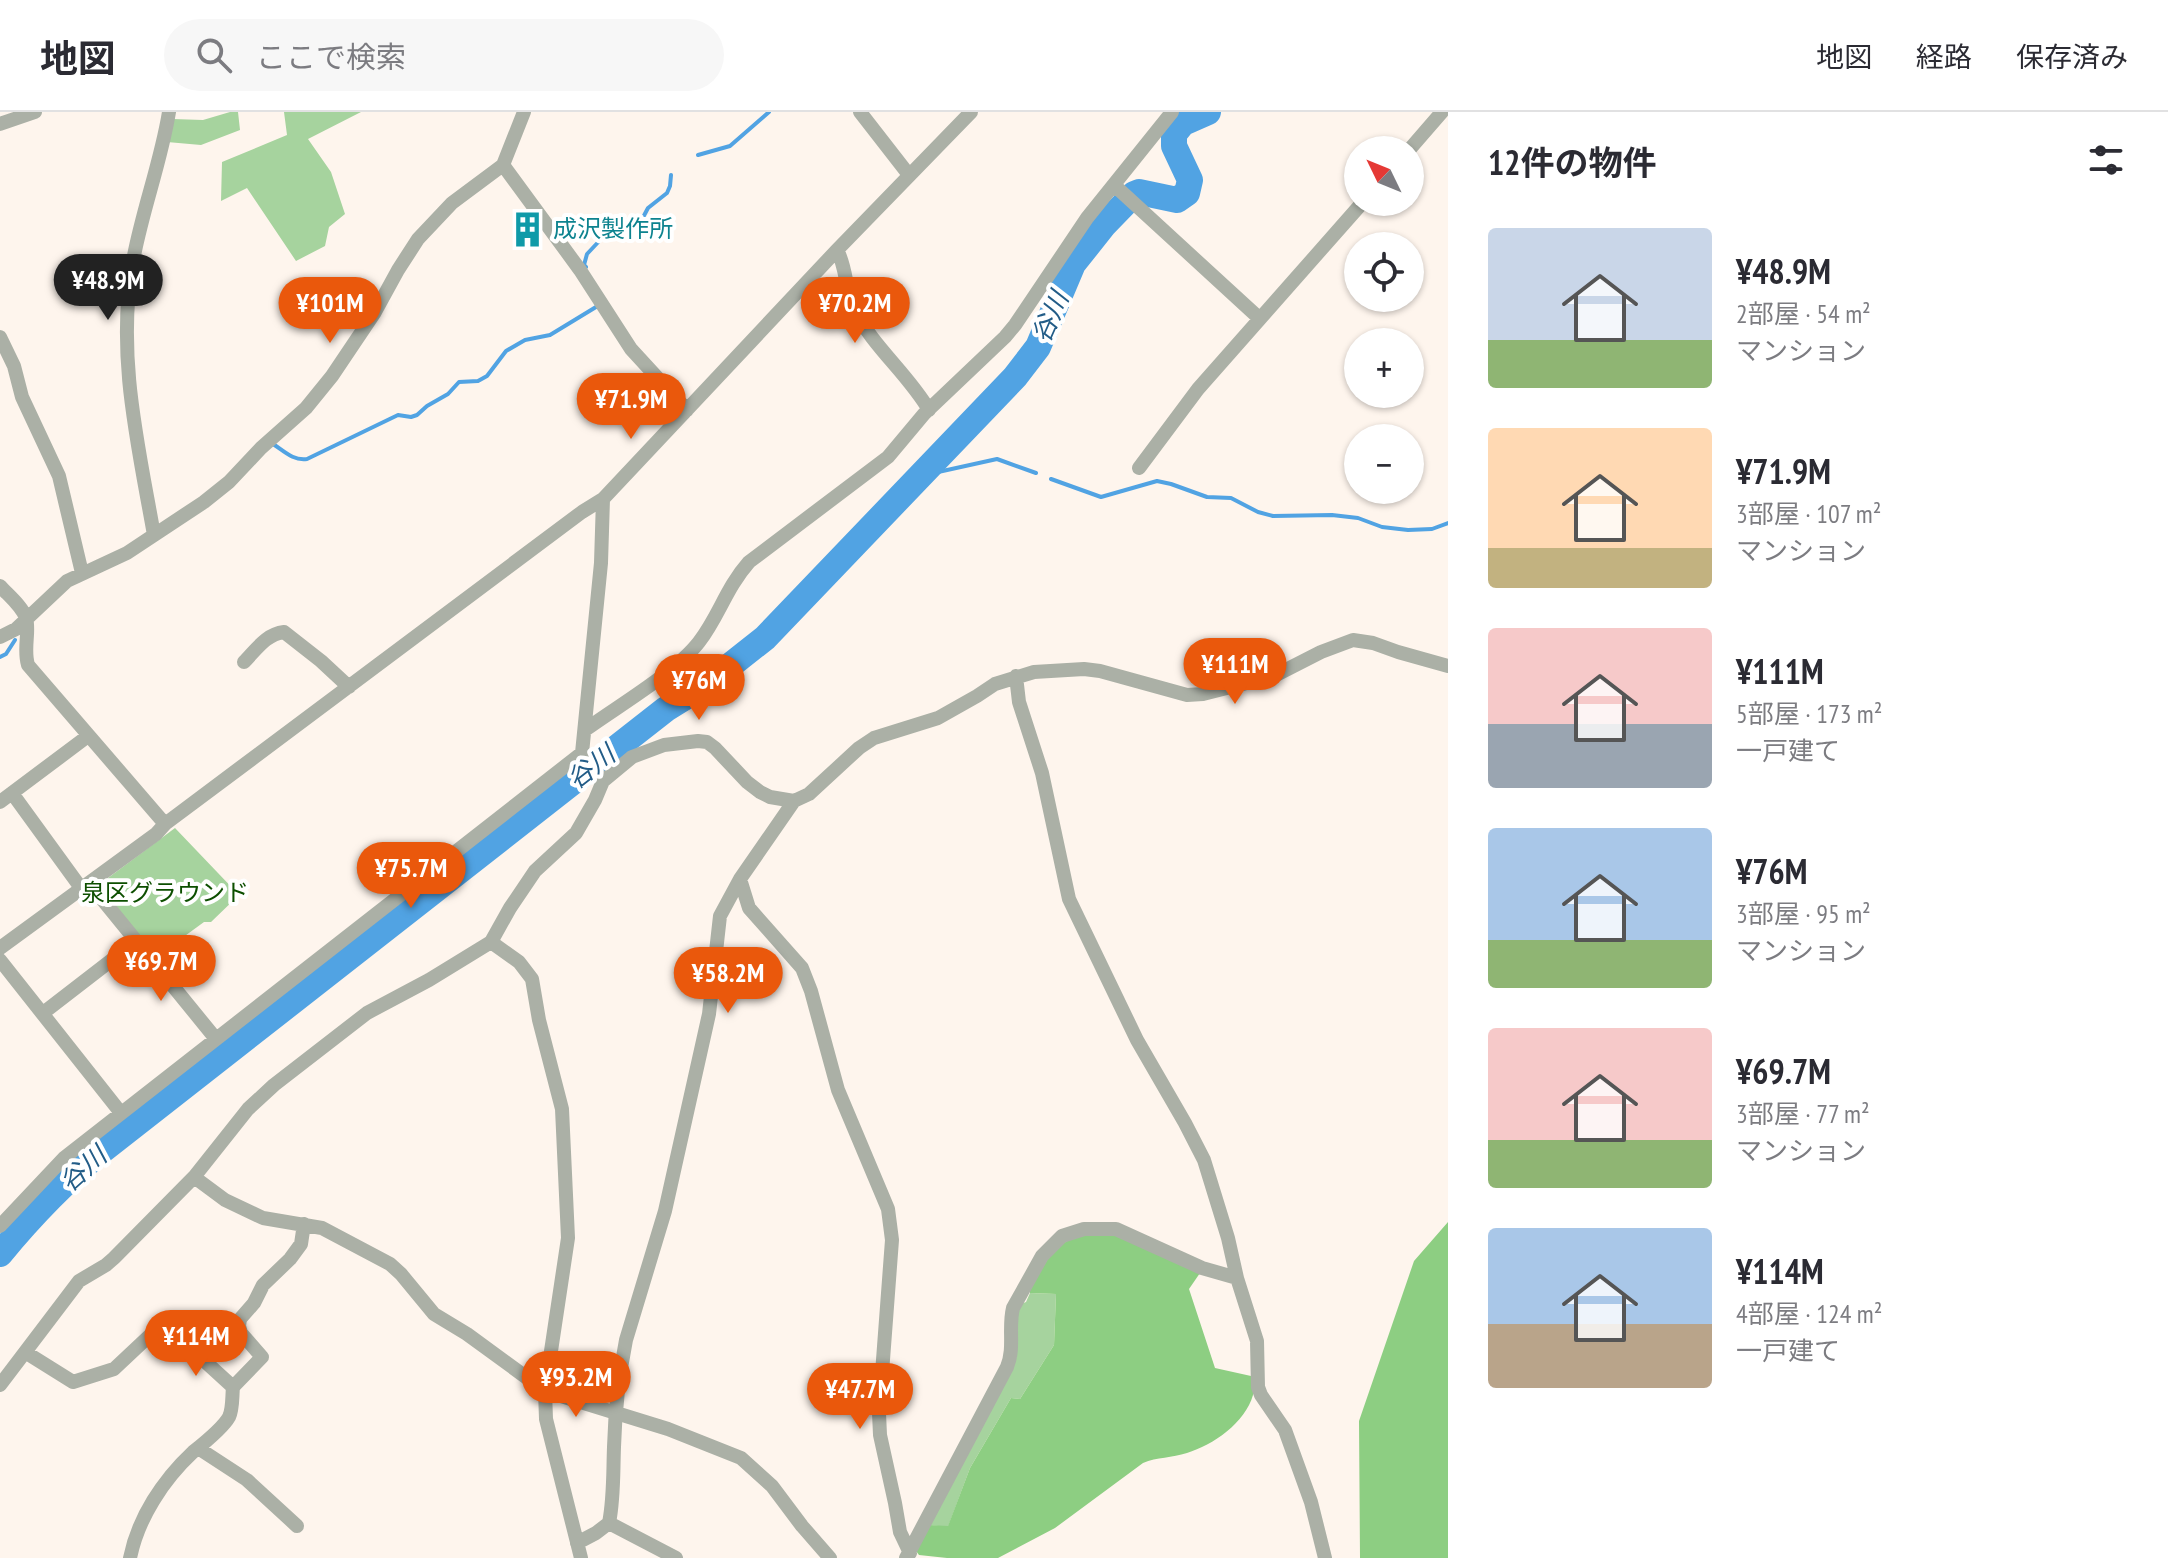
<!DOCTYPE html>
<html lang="ja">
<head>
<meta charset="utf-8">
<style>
  :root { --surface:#fff; --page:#f7f7f7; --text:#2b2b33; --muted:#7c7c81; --line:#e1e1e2; --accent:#ea580c }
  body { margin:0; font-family:"PT Sans Narrow","Noto Sans JP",sans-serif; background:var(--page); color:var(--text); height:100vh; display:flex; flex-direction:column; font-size:30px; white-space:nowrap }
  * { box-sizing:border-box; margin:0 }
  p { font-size:26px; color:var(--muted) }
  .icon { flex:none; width:44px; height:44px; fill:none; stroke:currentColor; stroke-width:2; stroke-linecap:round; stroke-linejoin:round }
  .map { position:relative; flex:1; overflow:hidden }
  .drawer { display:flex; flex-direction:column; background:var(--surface); width:720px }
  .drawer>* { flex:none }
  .needle { width:52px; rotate:313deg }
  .buttons { position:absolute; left:1344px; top:24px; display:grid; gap:16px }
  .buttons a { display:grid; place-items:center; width:80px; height:80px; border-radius:50%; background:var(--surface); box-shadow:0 2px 6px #0004; font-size:40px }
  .price { position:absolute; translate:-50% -68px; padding:0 18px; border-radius:28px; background:var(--accent); color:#fff; font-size:26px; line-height:52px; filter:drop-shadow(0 2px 4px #0008) }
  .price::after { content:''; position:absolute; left:50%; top:48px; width:24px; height:18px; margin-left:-12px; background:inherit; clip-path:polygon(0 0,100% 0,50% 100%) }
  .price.active { background:#222; color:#fff }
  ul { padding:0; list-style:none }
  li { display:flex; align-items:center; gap:24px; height:200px; padding:0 40px }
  li span { display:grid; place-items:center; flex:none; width:224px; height:160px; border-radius:8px; color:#555 }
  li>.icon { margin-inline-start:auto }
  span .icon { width:96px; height:96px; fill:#fffc; stroke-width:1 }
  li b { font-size:34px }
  h2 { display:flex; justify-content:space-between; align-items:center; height:96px; padding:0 40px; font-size:34px }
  header { display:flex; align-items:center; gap:48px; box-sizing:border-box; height:112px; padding:0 40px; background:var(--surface); border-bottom:2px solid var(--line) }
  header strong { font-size:38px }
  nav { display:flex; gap:44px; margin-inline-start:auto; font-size:28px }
  .search { width:560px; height:72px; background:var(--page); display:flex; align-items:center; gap:20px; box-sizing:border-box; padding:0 28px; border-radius:44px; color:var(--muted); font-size:30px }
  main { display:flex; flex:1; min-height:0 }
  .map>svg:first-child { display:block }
</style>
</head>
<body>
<header>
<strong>地図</strong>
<div class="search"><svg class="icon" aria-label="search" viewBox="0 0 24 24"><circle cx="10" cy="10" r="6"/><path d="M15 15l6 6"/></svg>ここで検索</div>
<nav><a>地図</a><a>経路</a><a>保存済み</a></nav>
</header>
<main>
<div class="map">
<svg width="1448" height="1446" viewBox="0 0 1448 1446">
  <rect width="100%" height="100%" fill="#fef5ed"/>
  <path fill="#a6d39e" d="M 230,0 L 238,0 L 240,18 L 201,33 L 167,30 L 173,7 L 203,8 Z
    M 284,0 L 361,0 L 308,27 L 331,60 L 345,102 L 329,115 L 325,134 L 296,149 L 247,76 L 221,89 L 222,50 L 287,23 Z
    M 175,716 L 239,783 L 211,810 L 204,810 L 156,845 L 101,775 L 104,769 Z
    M 1030,1181 L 1056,1182 L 1054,1233 L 1020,1287 L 1011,1286 L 970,1356 L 948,1415 L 929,1413 L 1010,1257 L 1014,1203 L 1021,1192 L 1026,1190 Z"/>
  <path fill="#8dce82" d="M 1448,1110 L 1448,1446 L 1360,1446 L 1359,1309 L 1414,1149 Z
    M 1109,1120 L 1200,1161 L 1189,1177 L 1215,1256 L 1251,1264 C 1252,1270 1254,1278 1253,1283 C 1245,1311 1213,1333 1187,1341 C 1172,1346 1157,1345 1143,1351 L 1055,1416 L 998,1446 L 947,1446 L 919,1443 L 916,1439 L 929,1413 L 948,1414 L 970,1356 L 1011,1286 L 1020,1287 L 1054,1233 L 1056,1182 L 1030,1181 L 1029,1175 L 1056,1135 L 1075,1125 Z"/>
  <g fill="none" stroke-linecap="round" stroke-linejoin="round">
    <path stroke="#51a3e3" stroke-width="4" d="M 698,43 L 730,34 L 769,0
      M 586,155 L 584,153 L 587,142 L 603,125 L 640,111 L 648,96 L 667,81 L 670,74 L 671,63
      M 273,332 C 284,339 293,349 307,347 L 398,303 L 411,305 L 417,303 L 427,294 L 448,282 L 459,270 L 478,269 L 487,264 L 506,239 L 525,228 L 550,223 L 596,195
      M 920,364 L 997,347 L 1036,361
      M 1051,367 L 1101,385 L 1157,369 L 1171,372 L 1207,385 L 1231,386 L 1258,400 L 1273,404 L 1332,403 L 1358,406 L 1382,415 L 1408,418 L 1432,417 L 1448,411
      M 0,545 L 6,542 L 15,528"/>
    <path stroke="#51a3e3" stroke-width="26" d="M 0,1142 C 32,1103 65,1069 104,1037 L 666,597 L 708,571 L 765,526 L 1015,265 L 1038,235 L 1073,152 L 1104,113 L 1134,82 L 1139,80 L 1177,88 L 1187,81 L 1190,68 L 1174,34 L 1174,22 L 1183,11 L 1208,0"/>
    <path stroke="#abb0a6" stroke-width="14" d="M 860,0 L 909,63
      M 0,12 L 35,0
      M 1409,38 L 1442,0
      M 503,53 L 580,158 L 631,237 L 687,298
      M 1114,73 L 1259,206
      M 837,138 C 847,156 845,178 854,197 C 873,235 908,262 929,298
      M 0,225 L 14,254 L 22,285 L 59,364 L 82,461
      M 1139,356 L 1198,277 L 1363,90
      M 154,423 C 138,332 116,242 133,149 C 142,99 161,50 169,0
      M 0,474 C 8,483 22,494 26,506 C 30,519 23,537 28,553 L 165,712
      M 0,525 L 16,517 L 67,469 L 127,441 L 204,390 L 229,370 L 261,336 L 306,296 L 332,264 L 375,200 L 398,158 L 418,127 L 452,91 L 503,53 L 524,0
      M 244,550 C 256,538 266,522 284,520 L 321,549 L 349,575
      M 1016,564 L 1019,590 L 1042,661 L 1069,787 L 1137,928 L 1185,1011 L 1204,1048 L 1228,1126 L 1237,1166 L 1257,1229 L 1258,1275 L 1261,1283 L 1285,1318 L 1311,1390 L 1325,1446
      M 585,618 C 618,594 675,561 699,530 C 719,504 726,476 749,450 L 888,345 L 924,302 L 1005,225 L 1015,213 L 1087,106 L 1172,0
      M 582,641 L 603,669
      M 12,681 L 81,776
      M 0,690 L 88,624
      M 740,767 L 749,796 L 802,856 L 811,879 L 838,978 L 888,1097 L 892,1128 L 879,1301 L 880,1323 L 895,1391 L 900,1420 L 910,1441
      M 89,771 L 216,927
      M 491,830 L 519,850 L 532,867 L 539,908 L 562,997 L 568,1126 L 545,1279 L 546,1307 L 581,1446
      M 0,836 L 156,722 L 165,712 L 582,400 L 603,387 L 837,138 L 971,0
      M 0,848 L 121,1001
      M 43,901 L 135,830
      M 194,1065 L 225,1088 L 263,1106 L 322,1116 L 390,1152 L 401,1162 L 434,1202 L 467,1222 L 545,1279 L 668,1317 L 741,1346 L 772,1374 L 802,1414 L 830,1446
      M 0,1114 L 64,1046 L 582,641 L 601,451 L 603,387
      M 25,1240 L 73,1270 L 114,1257 L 163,1211 L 233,1275 C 232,1284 233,1297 229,1305 C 223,1316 203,1332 193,1340 C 163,1368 138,1406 130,1446
      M 0,1273 L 79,1169 L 106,1153 L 114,1146 L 194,1065 L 248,997 L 274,973 L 367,901 L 429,868 L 491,830 L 510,796 L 535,759 L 576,721 L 595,688 L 603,669 L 632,645 L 664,633 L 698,629 L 707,630 L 715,636 L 747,670 L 760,680 L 770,685 L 794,689
      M 233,1275 L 262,1245 L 241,1221 L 239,1214 L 240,1207 L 254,1191 L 263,1173 L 290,1147 L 301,1132 L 304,1112
      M 198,1336 L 247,1368 L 297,1414
      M 609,1411 L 676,1446
      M 577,1431 L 596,1421 L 609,1411 C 614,1386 613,1361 614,1335 C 615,1300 619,1263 626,1228 L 665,1099 L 709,902 L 720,804 L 740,767 L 794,689 L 809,682 L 859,636 L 874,626 L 938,606 L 977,584 L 995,572 L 1034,560 L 1084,557 L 1100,559 L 1187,583 L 1203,582 L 1274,564 L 1321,540 L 1353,528 L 1373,531 L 1398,540 L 1448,554
      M 906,1446 L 1007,1255 C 1015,1236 1008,1216 1013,1196 L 1042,1144 L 1062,1124 L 1084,1117 L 1116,1117 L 1202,1156 L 1237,1166"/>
  </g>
  <defs>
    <symbol id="building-bare" viewBox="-9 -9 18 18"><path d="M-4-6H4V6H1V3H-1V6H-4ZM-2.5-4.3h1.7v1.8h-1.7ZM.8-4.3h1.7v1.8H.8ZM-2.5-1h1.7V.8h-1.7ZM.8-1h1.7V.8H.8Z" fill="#0f9aa8" stroke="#fff" stroke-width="2.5" paint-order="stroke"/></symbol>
  </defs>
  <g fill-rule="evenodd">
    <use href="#building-bare" x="502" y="92" width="51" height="51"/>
  </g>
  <g text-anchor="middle" stroke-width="8" stroke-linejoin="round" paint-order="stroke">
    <g font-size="24" fill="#0d838f" stroke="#fff" text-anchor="start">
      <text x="553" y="125">成沢製作所</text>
    </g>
    <g font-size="24" fill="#0d4f00" stroke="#fff">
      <text x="165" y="789">泉区グラウンド</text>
    </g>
    <g font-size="26" font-style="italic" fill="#225c87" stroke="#fff">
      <text transform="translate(1050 205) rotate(-66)" y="9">谷川</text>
      <text transform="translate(591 655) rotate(-38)" y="9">谷川</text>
      <text transform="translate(83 1057) rotate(-42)" y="9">谷川</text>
    </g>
  </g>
</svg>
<div class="buttons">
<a><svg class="needle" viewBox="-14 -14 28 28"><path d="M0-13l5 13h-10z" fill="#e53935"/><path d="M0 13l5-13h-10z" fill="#7c7c81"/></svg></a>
<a><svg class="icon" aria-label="locate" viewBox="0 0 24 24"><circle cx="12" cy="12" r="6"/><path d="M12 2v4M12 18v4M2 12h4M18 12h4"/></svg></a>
<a>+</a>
<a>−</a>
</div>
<b class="price active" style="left:108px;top:210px">¥48.9M</b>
<b class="price" style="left:330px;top:233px">¥101M</b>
<b class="price" style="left:855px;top:233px">¥70.2M</b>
<b class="price" style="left:631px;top:329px">¥71.9M</b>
<b class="price" style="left:1235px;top:594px">¥111M</b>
<b class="price" style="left:699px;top:610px">¥76M</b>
<b class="price" style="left:411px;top:798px">¥75.7M</b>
<b class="price" style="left:161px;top:891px">¥69.7M</b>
<b class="price" style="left:728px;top:903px">¥58.2M</b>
<b class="price" style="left:196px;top:1266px">¥114M</b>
<b class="price" style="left:576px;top:1307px">¥93.2M</b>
<b class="price" style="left:860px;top:1319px">¥47.7M</b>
</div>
<section class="drawer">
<h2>12件の物件<svg class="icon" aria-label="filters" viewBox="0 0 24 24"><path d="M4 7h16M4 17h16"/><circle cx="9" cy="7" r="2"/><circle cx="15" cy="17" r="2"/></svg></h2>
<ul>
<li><span style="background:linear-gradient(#c9d6e8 70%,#8fb573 0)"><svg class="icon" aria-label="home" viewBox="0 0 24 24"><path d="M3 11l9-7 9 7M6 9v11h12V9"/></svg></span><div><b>¥48.9M</b><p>2部屋 · 54 m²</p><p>マンション</p></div></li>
<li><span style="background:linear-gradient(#ffd9b3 75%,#c2b280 0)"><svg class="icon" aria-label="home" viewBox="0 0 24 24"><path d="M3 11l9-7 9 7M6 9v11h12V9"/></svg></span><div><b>¥71.9M</b><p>3部屋 · 107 m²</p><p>マンション</p></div></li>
<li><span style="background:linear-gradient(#f6c9c9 60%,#9aa5b1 0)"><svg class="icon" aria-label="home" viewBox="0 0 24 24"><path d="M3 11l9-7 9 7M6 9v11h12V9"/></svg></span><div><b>¥111M</b><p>5部屋 · 173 m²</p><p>一戸建て</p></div></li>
<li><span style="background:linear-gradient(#a9c7e8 70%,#8fb573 0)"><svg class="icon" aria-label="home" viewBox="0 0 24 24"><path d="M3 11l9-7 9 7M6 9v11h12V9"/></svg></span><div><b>¥76M</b><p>3部屋 · 95 m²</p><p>マンション</p></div></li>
<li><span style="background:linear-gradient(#f6c9c9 70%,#8fb573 0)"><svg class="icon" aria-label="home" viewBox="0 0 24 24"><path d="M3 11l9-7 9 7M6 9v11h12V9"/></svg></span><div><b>¥69.7M</b><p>3部屋 · 77 m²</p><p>マンション</p></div></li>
<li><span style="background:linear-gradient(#a9c7e8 60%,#b9a48a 0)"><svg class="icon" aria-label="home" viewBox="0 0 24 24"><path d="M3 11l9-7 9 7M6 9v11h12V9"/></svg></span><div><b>¥114M</b><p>4部屋 · 124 m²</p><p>一戸建て</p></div></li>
</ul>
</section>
</main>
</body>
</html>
